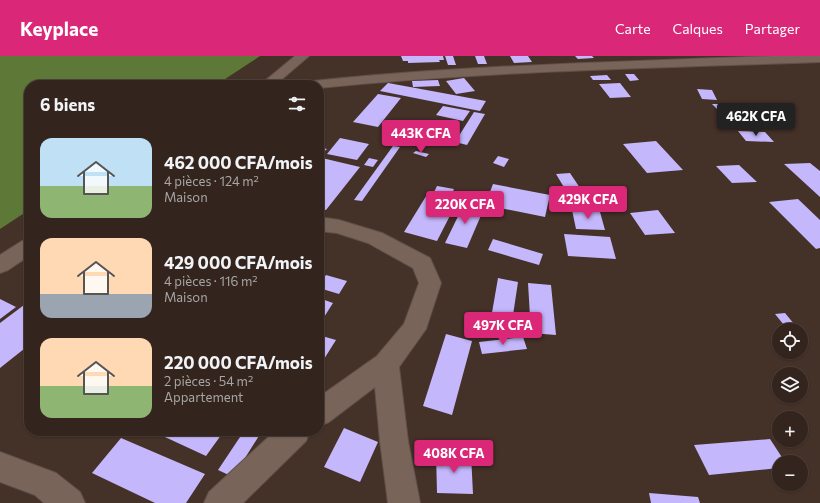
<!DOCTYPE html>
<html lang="fr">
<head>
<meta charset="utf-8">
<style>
  :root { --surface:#33251e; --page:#3b2d27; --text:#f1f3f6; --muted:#a9a5a4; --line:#4e423c; --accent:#db2777 }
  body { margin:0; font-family:Commissioner,sans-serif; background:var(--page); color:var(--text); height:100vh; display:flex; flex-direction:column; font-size:15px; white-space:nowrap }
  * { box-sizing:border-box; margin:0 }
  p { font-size:13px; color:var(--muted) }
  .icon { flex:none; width:22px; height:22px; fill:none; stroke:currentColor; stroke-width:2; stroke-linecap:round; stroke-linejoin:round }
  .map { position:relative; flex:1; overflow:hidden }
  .side { position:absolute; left:24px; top:24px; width:300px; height:356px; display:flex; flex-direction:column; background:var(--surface); border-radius:16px; box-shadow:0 1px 3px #0004,0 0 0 1px var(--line) }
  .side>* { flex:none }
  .fabs { position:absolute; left:772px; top:267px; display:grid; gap:8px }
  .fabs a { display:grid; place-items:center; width:36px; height:36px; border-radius:50%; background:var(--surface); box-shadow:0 1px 3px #0004,0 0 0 1px var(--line); font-size:20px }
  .price { position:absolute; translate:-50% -34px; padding:0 9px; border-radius:4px; background:var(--accent); color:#fff; font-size:13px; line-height:26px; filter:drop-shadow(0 1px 2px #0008) }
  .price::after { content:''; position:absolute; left:50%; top:24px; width:12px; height:9px; margin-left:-6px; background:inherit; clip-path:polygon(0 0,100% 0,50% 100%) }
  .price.current { background:#222; color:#fff }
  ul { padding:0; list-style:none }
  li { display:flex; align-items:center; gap:12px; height:100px; padding:0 16px }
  li span { display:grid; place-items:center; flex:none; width:112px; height:80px; border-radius:12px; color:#555 }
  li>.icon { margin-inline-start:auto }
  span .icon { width:48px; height:48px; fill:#fffc; stroke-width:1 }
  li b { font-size:17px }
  h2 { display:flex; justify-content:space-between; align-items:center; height:48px; padding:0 16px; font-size:17px }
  header { display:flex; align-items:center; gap:24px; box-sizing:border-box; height:56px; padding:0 20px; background:var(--accent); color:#fff }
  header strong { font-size:19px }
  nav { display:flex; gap:22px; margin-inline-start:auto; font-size:14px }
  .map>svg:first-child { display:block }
</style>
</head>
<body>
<header>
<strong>Keyplace</strong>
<nav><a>Carte</a><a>Calques</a><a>Partager</a></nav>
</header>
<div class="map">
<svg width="820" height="447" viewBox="0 0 820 447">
  <rect width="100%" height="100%" fill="#443128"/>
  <path fill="#5e7937" d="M 0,0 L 260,0 L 216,29 L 29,29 L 29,154 L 0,173 Z"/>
  <path fill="#c5b7fc" d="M 401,0 L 443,0 L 444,4 L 439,4 L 440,6 L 408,7 L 408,5 L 403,5 Z
    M 445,0 L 453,0 L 456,9 L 448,9 Z
    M 475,0 L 484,0 L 487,8 L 478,8 Z
    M 510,0 L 528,0 L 532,6 L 514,7 Z
    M 575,0 L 592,0 L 594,2 L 578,3 Z
    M 625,18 L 634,18 L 639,24 L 630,25 Z
    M 607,19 L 611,24 L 593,24 L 590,20 Z
    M 464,22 L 475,35 L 456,38 L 446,25 Z
    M 438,24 L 440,30 L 413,31 L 412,25 Z
    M 388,27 L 410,31 L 486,45 L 480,55 L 380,35 Z
    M 620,27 L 631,41 L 610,42 L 599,28 Z
    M 697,33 L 712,34 L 717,44 L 702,43 Z
    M 378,38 L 401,42 L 378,71 L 353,66 Z
    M 712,48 L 730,48 L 738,56 L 720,56 Z
    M 443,50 L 470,55 L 463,65 L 436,59 Z
    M 474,56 L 485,58 L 467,89 L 455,86 Z
    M 738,75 L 765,76 L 774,86 L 746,85 Z
    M 340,82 L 369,88 L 357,104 L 327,98 Z
    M 656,85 L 683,114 L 647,117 L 623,88 Z
    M 393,90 L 400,91 L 362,145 L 354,144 Z
    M 319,91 L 327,93 L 319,100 Z
    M 416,95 L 429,98 L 426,101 L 413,97 Z
    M 498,100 L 509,103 L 504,111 L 493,107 Z
    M 322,102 L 360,111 L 326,154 L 319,153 L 319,106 Z
    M 369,102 L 378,104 L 373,111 L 364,109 Z
    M 810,107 L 820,115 L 820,141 L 784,108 Z
    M 739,109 L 757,126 L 732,127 L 716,110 Z
    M 570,117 L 580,132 L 565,133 L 556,118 Z
    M 493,128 L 550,139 L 545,161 L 485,149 Z
    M 437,130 L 454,133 L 451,140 L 434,136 Z
    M 428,137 L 458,144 L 437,185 L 404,176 Z
    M 798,143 L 820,164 L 820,192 L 816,193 L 769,146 Z
    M 465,146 L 485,150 L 467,192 L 445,187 Z
    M 572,154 L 600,156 L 605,174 L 576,173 Z
    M 658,154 L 675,177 L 645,179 L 630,157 Z
    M 564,178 L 610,181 L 616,203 L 568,200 Z
    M 493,183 L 543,198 L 539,209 L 488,194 Z
    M 326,219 L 347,225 L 339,238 L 319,232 L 319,229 Z
    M 498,222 L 518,226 L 510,279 L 489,274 Z
    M 528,227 L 551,229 L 556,279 L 531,277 Z
    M 319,242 L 333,247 L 319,269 Z
    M 0,243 L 16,251 L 0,263 Z
    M 24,249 L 29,252 L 29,289 L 0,312 L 0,267 Z
    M 785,257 L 799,274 L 788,274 L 775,258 Z
    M 446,278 L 472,285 L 452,359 L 423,350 Z
    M 322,280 L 336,284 L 319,311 L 319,286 Z
    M 523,281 L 527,293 L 482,298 L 479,286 Z
    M 344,372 L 378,386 L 360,426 L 324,411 Z
    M 152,375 L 224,375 L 206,400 Z
    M 244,375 L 262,375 L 233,421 L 218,414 Z
    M 121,382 L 205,418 L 186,447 L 155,447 L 92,417 Z
    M 770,383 L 785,406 L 779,406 L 779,412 L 709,419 L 694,389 Z
    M 436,397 L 471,398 L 473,438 L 437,437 Z
    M 649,437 L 698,441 L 700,447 L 651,447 Z"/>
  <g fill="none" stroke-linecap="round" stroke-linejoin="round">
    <defs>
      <path id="street" d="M 295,0 L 309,0 L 275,29 L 260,29 Z
        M 772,0 L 820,0 L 820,6 C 653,12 486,15 319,32 L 319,29 L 306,29 L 308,26 L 313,25 C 466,9 619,6 772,0 Z
        M 319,161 L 339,164 L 382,177 L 430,202 L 441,227 L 426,273 L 399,311 L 408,385 L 420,447 L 388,447 L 380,385 L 375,331 L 329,366 L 319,370 L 319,341 L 377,300 L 404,268 L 419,227 L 413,212 L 368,187 L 337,177 L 319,175 Z
        M 29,183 L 29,200 L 8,214 L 0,217 L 0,199 L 22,185 Z
        M 275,375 L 310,375 L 306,385 L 243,447 L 204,447 L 209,436 Z
        M 0,396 L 56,417 L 80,436 L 85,447 L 44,447 L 35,439 L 0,426 Z"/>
    </defs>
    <use href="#street" stroke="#605048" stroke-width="2"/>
    <use href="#street" fill="#796459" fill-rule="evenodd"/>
  </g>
</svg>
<div class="fabs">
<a><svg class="icon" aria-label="locate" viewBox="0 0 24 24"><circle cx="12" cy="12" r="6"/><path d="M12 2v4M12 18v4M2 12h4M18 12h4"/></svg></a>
<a><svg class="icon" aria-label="layers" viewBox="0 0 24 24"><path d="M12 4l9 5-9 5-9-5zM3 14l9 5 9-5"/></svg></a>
<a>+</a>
<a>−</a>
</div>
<b class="price current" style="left:756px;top:81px">462K CFA</b>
<b class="price" style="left:421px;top:98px">443K CFA</b>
<b class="price" style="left:588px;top:164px">429K CFA</b>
<b class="price" style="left:465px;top:169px">220K CFA</b>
<b class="price" style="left:503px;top:290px">497K CFA</b>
<b class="price" style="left:454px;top:418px">408K CFA</b>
<section class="side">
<h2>6 biens<svg class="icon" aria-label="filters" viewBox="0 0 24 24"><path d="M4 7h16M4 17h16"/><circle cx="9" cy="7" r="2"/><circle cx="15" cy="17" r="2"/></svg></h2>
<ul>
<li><span style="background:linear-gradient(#bfe0f5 60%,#8fb573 0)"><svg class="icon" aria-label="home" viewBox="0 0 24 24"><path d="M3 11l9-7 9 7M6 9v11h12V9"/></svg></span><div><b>462 000 CFA/mois</b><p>4 pièces · 124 m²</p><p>Maison</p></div></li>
<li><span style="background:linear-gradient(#ffd9b3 70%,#9aa5b1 0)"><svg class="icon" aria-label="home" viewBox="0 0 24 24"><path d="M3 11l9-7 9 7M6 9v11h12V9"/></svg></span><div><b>429 000 CFA/mois</b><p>4 pièces · 116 m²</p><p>Maison</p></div></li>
<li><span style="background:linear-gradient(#ffd9b3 60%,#8fb573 0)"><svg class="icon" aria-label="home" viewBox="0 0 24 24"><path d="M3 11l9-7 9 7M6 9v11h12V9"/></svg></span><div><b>220 000 CFA/mois</b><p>2 pièces · 54 m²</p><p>Appartement</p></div></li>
</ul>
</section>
</div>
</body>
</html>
